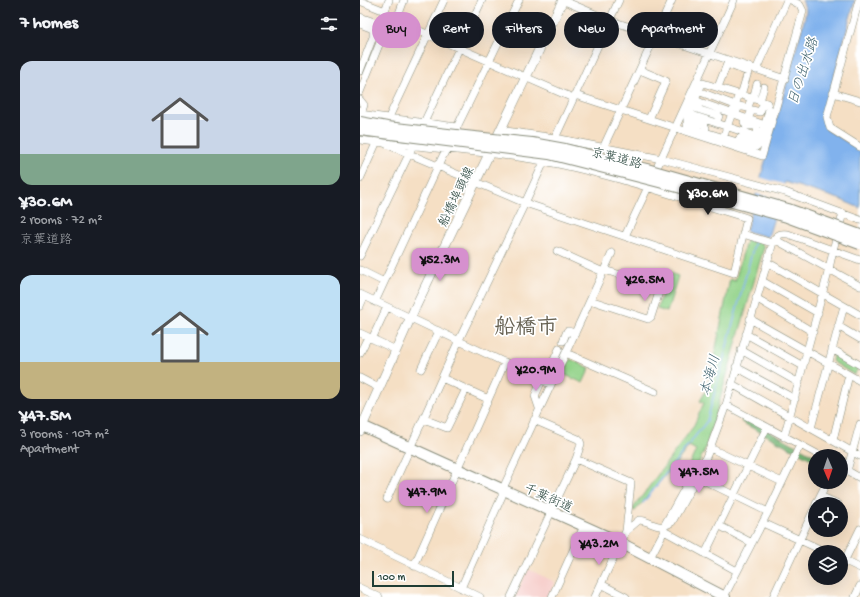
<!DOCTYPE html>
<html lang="en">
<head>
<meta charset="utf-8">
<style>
  :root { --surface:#171b24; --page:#20242c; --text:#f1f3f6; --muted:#9ea1a6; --accent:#d690ce }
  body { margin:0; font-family:"Gochi Hand","Klee One",sans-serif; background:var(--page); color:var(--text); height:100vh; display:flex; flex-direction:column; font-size:15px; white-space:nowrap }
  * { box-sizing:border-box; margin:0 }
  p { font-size:13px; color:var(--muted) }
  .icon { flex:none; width:22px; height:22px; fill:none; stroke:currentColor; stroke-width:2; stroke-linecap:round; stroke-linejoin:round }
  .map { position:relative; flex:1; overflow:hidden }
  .sheet { display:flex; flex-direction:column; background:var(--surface); width:360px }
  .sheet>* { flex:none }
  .top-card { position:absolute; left:12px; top:12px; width:380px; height:36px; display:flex; gap:8px }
  .needle { width:26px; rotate:178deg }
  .fabs { position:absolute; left:448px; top:449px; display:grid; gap:8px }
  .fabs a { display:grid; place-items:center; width:40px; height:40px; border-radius:50%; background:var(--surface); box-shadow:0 4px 16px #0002; font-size:20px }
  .scale { position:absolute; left:12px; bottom:10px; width:82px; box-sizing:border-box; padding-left:4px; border:2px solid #1f3d34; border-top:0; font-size:11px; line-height:14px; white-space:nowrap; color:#1f3d34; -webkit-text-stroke:3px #fff; paint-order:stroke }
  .price { position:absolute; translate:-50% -34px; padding:0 9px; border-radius:8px; background:var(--accent); color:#111; font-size:13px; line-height:26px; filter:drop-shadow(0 1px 2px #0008) }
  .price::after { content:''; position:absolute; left:50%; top:24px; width:12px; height:9px; margin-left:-6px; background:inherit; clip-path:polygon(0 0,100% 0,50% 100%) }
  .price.on { background:#222; color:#fff }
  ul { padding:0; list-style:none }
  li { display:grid; align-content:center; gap:8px; height:212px; padding:0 20px }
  li span { display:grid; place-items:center; height:124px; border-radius:12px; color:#555 }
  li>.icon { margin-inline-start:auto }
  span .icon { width:72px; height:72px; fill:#fffc; stroke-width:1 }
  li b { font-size:17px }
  h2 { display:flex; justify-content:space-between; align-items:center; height:48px; padding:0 20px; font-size:17px }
  .pill { padding:0 14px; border-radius:18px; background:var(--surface); box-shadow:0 4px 16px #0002; font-size:14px; line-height:36px }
  .pill.on { background:var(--accent); color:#111 }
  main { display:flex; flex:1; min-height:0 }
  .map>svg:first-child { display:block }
</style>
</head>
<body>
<main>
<section class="sheet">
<h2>7 homes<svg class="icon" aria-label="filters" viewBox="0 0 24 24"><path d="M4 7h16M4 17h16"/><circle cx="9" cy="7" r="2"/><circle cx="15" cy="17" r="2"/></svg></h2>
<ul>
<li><span style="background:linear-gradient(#c9d6e8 75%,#7fa58c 0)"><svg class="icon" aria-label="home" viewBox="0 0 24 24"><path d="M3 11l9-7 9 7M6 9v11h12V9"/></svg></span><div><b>¥30.6M</b><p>2 rooms · 72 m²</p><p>京葉道路</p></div></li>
<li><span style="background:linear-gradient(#bfe0f5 70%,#c2b280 0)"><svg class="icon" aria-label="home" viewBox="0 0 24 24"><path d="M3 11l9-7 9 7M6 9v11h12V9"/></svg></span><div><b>¥47.5M</b><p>3 rooms · 107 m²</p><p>Apartment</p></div></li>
</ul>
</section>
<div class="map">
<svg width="500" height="597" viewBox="0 0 500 597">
  <rect width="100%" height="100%" fill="#fff"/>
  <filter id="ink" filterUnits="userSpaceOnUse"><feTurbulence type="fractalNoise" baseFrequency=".025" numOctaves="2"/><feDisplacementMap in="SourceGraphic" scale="8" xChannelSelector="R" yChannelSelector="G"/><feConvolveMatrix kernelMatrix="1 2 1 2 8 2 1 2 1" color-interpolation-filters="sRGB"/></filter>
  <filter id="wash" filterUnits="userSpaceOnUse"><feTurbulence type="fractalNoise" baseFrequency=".012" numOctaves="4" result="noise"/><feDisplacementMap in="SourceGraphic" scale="16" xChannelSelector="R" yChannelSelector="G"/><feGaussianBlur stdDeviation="0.9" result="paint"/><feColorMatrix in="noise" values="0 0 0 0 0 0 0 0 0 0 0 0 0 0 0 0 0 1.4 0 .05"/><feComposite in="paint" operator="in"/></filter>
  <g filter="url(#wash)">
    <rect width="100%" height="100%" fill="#f5dfc4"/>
    <path fill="#f7d0cd" d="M 168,569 L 195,582 L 187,597 L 155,597 Z"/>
    <path fill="#93d389" stroke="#59885e" d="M 387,238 L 401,243 L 404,247 L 346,447 L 332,477 L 325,474 L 336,450 L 329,446 L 317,462 L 275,511 L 273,510 L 274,507 L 333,427 L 344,403 L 340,401 L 348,387 L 370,279 L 375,281 Z
      M 311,273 L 318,276 L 307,312 L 297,309 L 303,291 L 305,291 Z
      M 474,352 L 499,367 L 494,375 L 472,361 Z
      M 210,359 L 230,368 L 223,383 L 203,374 Z"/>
    <path fill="#76b575" stroke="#4a7954" d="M 384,417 L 455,456 L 455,461 L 381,422 Z"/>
    <path fill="#81b2ed" stroke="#507890" d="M 442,0 L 495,0 L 463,117 L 467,130 L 500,150 L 500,208 L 479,199 L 425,182 L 408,237 L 386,231 L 445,17 L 446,10 Z"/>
    <path fill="#f5dfc4" d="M 399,177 L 426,185 L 421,201 L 394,193 Z"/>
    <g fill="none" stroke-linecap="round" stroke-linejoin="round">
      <path stroke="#81b2ed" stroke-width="1.5" d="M 283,503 L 347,421 L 395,241"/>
    </g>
  </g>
  <g filter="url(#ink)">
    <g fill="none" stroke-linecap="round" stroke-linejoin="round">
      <defs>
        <path id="minor" d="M 202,0 L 249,20 L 425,79
          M 499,0 L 467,117 L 470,128 L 500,147
          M 0,1 L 25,11
          M 0,17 L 20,24 L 25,30
          M 37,21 L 213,98
          M 0,24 L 13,29 L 13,37 L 0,71
          M 20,24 L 29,0
          M 280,70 L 306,81 L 289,119
          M 396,70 L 427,0
          M 343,83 L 407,103 L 409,109 L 400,144 L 396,147 L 393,147 L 329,127 L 327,125 L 327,119 L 341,86 Z
          M 358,87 L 367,64 L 388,72 L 381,95
          M 338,91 L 375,105
          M 0,92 L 25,30 L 34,27 L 44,0
          M 473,93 L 500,101
          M 215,95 L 402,156 L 442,15 L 443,11 L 440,5 L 431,0
          M 393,99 L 397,84
          M 0,100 L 4,105 L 0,117
          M 334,100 L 405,125
          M 400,101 L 404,87
          M 340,102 L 337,109 L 359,116 L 356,123
          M 376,113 L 379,106 L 388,108 L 391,98
          M 0,114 L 28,118 L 97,127
          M 329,114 L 402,138
          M 333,115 L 333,122 L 344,124 L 346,128 L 345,132
          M 388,119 L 392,110 L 400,112 L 404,102
          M 23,130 L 84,0
          M 140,130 L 195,138 L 302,159 L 425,192 L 500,220
          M 59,133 L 122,0
          M 363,138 L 379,94
          M 0,140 C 61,148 123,150 183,161 C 253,174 320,198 387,218 L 374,273 L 165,203 L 26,144
          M 378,142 L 379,139 L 383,136 L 391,142 L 396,140 C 398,135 399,131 396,126 L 386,126 L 384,122 L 385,118
          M 243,148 L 312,0
          M 294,174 L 374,0
          M 0,179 L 18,139
          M 383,234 L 412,243
          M 265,236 L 289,185
          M 414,239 L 500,286
          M 197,251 L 243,272
          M 0,256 L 51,150
          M 407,262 L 500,315
          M 0,270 L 24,282
          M 402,281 L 458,313
          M 0,294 L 190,384
          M 396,298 L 453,332
          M 230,300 L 288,319 L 291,317 L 300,289 L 299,286 L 244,270
          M 15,302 L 78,166 L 159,0
          M 0,306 L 4,297
          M 390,319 L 500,381
          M 478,326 L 500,339
          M 0,333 L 36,350
          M 386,334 L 443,366
          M 12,339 L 27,307
          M 203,341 L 207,331 L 209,331 L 215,334
          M 472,349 L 500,365
          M 381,350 L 439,383
          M 0,353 L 8,337
          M 206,353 L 295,392
          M 376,367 L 435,399
          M 61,369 L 79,331
          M 195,375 L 193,362 L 199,349
          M 0,378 L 19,388
          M 82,378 L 128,399
          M 372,384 L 500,456
          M 366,405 L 461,456
          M 179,408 L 175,396 L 182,380
          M 64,419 L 87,428 L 106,389
          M 451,428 L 484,306
          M 424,437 L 469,269 L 473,250 L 483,213
          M 473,440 L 489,375
          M 350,448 L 422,482
          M 216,459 L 271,483 L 266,531 L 235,597
          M 481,467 L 500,478
          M 487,471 L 500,424
          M 337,477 L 408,512
          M 460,496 L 478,504
          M 27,499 L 99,340 L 165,203 L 259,0
          M 456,504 L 467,482
          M 403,523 L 466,552
          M 360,526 L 392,543
          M 266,531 L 279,520 C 292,521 298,532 312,522 L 337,477 L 350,448 L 366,405 L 414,239 C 418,234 421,233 428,234 L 500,260
          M 304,531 L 377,571
          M 0,539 L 120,597
          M 345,554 L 407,427
          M 290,558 L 304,531 L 304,526 L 330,479 L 335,481
          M 481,559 L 500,568
          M 54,566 L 145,362
          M 481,568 L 500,529
          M 476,579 L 477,578
          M 241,584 L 266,597
          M 0,588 L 19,597
          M 101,588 L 142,496 L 142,490 L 145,484 L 252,253
          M 151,597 L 216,459 L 221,444 L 220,441 L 218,439 L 174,420
          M 192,597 L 224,526
          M 364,597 L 408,512 L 440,445
          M 413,597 L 455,507
          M 495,597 L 500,586"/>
        <path id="major" d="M 0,431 L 54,310 L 203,0"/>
        <path id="highway" d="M 0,425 L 255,540 L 365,597"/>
      </defs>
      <use href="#minor" stroke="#8a8e7c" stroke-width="8"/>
      <use href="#major" stroke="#8a8e7c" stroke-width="10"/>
      <use href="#highway" stroke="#8a8e7c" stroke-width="12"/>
      <use href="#minor" stroke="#fff" stroke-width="7"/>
      <use href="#major" stroke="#fff" stroke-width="9"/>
      <use href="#highway" stroke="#fff" stroke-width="10"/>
      <defs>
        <path id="highway-bridge" d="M 0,122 L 27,127 L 105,136 L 172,143 L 205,149 L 287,169 L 428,209 L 500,235
          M 0,130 L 189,154 L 299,182 L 427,217 L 500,244"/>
      </defs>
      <use href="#highway-bridge" stroke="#8a8e7c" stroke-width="12" stroke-linecap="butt"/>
      <use href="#highway-bridge" stroke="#fff" stroke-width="10"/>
    </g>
  </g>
  <g text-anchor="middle" stroke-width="3.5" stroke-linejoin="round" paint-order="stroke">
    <g font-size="13" fill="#1f3d34" stroke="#fff">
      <text transform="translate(257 157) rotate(14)" y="5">京葉道路</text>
      <text transform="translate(95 196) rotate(-64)" y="5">船橋埠頭線</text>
      <text transform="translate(189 497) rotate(24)" y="5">千葉街道</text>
    </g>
    <g font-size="14" font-style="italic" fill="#3c606c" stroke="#fff">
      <text transform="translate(442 71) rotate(-72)" y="5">日の出水路</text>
      <text transform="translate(349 375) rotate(-75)" y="5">本海川</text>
    </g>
    <g font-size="21" font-weight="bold" fill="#666152" stroke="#fff">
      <text x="166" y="333">船橋市</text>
    </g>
  </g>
</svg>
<div class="fabs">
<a><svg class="needle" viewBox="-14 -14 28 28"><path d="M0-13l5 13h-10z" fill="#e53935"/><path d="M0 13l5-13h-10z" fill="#9ea1a6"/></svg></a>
<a><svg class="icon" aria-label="locate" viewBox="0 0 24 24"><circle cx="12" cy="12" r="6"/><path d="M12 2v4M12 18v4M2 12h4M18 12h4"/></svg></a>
<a><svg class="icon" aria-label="layers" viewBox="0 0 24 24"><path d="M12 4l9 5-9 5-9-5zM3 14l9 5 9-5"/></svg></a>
</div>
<div class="scale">100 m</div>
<b class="price on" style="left:348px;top:216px">¥30.6M</b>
<b class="price" style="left:80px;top:282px">¥52.3M</b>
<b class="price" style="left:285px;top:302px">¥26.5M</b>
<b class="price" style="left:176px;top:392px">¥20.9M</b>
<b class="price" style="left:339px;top:494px">¥47.5M</b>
<b class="price" style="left:67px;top:514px">¥47.9M</b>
<b class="price" style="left:239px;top:566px">¥43.2M</b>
<div class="top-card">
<a class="pill on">Buy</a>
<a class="pill">Rent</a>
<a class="pill">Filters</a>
<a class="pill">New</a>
<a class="pill">Apartment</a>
</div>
</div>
</main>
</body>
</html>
